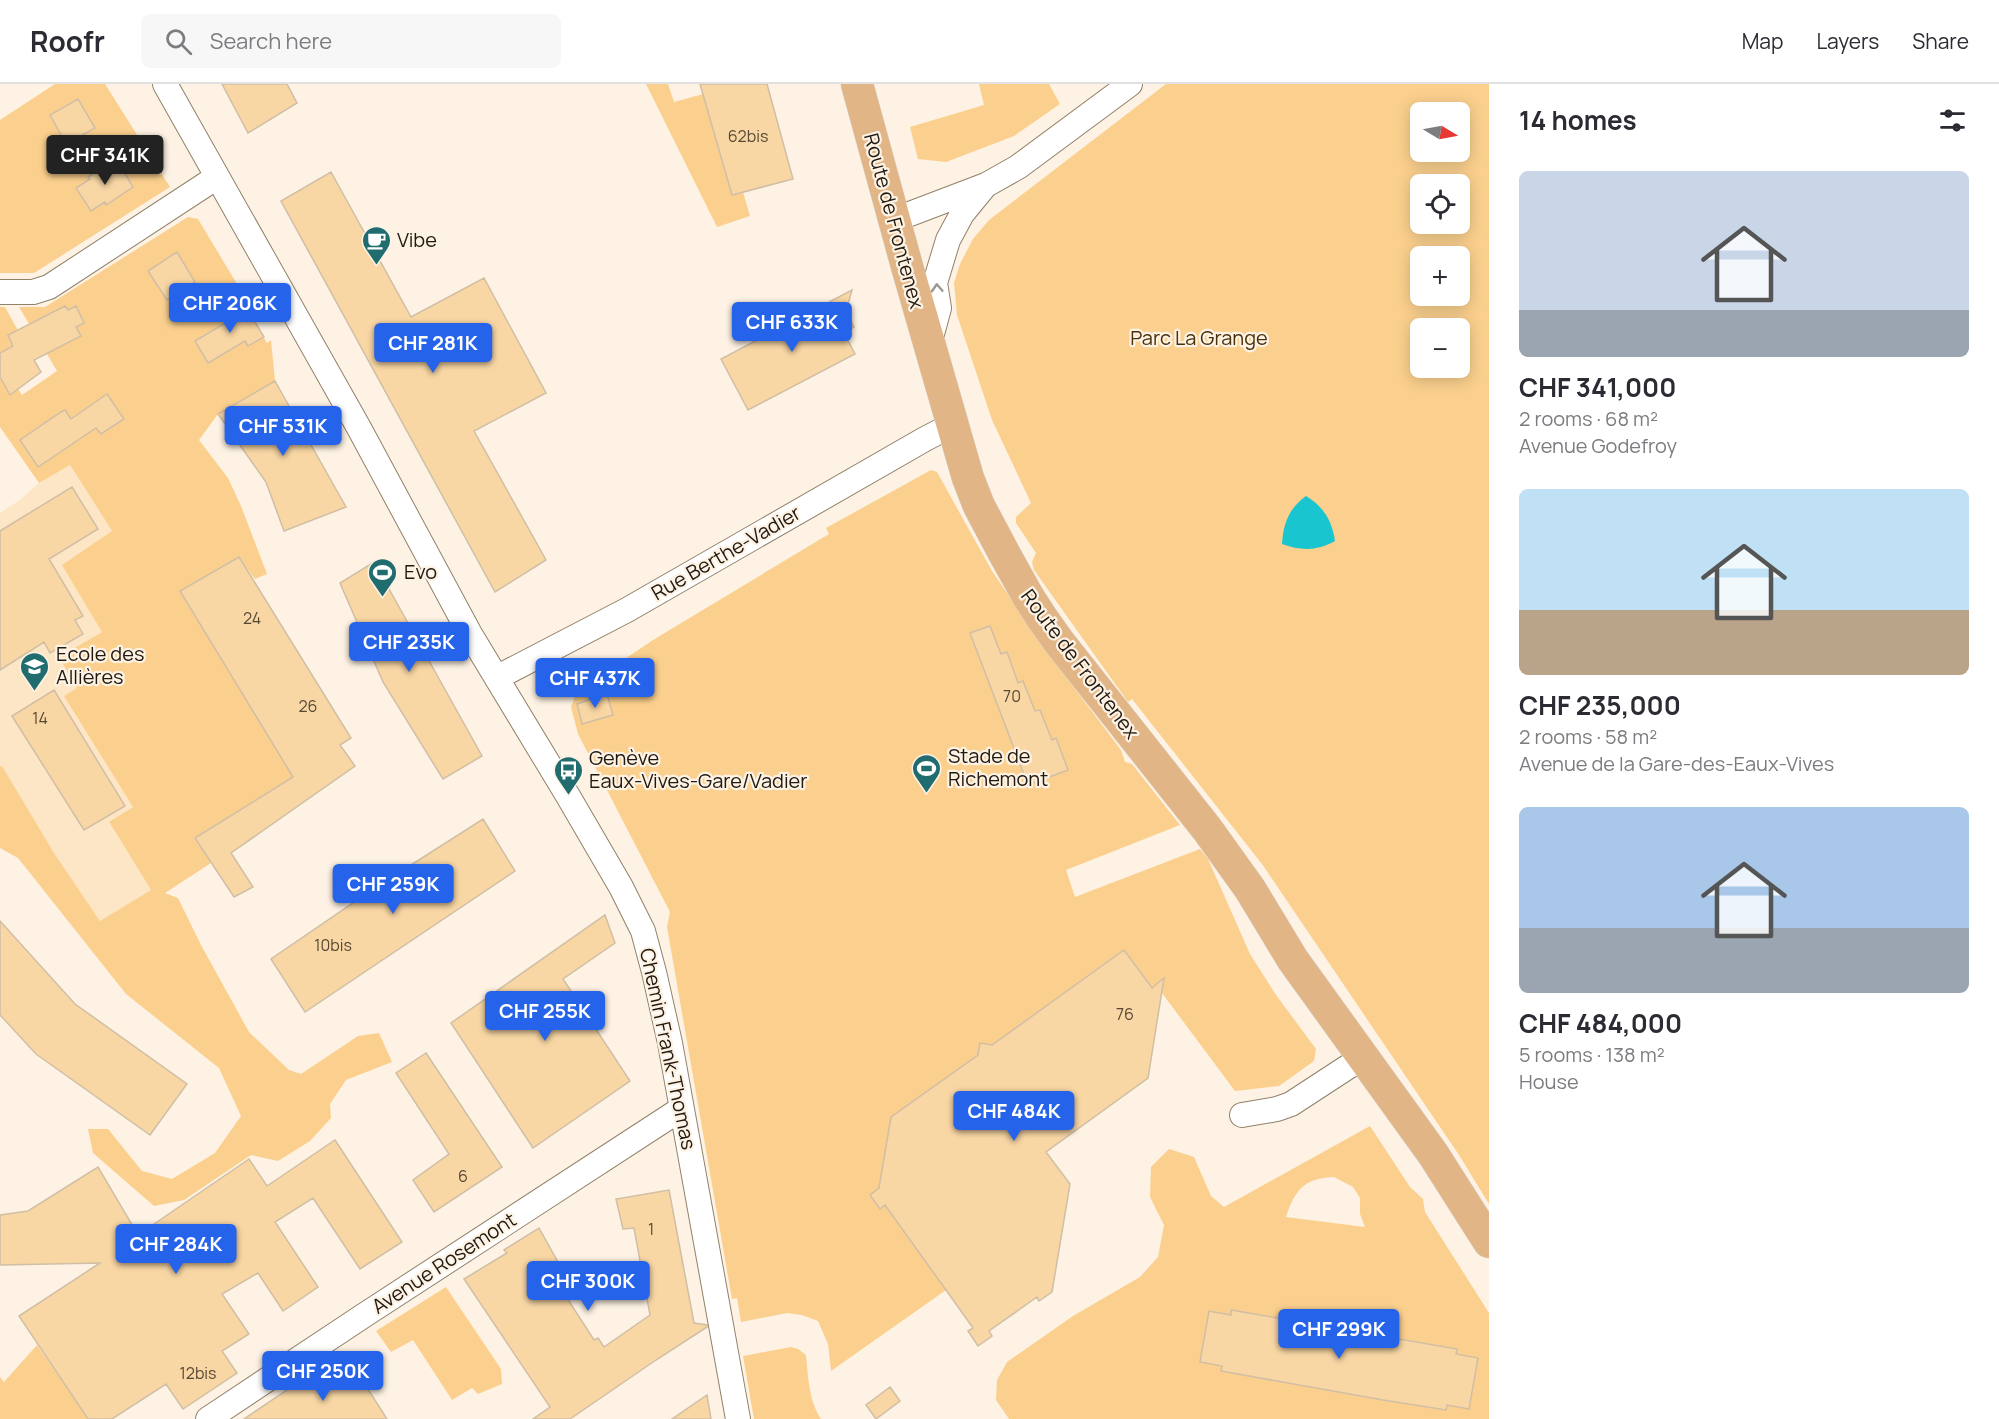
<!DOCTYPE html>
<html lang="en">
<head>
<meta charset="utf-8">
<style>
  :root { --surface:#fff; --page:#f7f7f7; --text:#2b2b33; --muted:#7c7c81; --line:#e1e1e2; --accent:#2563eb }
  body { margin:0; font-family:Manrope,sans-serif; background:var(--page); color:var(--text); height:100vh; display:flex; flex-direction:column; font-size:22px; white-space:nowrap }
  * { box-sizing:border-box; margin:0 }
  p { font-size:20px; color:var(--muted) }
  .icon { flex:none; width:33px; height:33px; fill:none; stroke:currentColor; stroke-width:2; stroke-linecap:round; stroke-linejoin:round }
  .map { position:relative; flex:1; overflow:hidden }
  .side { display:flex; flex-direction:column; background:var(--surface); width:510px }
  .side>* { flex:none }
  .needle { width:39px; rotate:100deg }
  .fabs { position:absolute; left:1410px; top:18px; display:grid; gap:12px }
  .fabs a { display:grid; place-items:center; width:60px; height:60px; border-radius:9px; background:var(--surface); box-shadow:0 3px 15px #0003; font-size:30px }
  .price { position:absolute; translate:-50% -51px; padding:0 14px; border-radius:6px; background:var(--accent); color:#fff; font-size:20px; line-height:39px; filter:drop-shadow(0 2px 3px #0008) }
  .price::after { content:''; position:absolute; left:50%; top:36px; width:18px; height:14px; margin-left:-9px; background:inherit; clip-path:polygon(0 0,100% 0,50% 100%) }
  .price.current { background:#222; color:#fff }
  ul { padding:0; list-style:none }
  li { display:grid; align-content:center; gap:12px; height:318px; padding:0 30px }
  li span { display:grid; place-items:center; height:186px; border-radius:9px; color:#555 }
  li>.icon { margin-inline-start:auto }
  span .icon { width:108px; height:108px; fill:#fffc; stroke-width:1 }
  li b { font-size:26px }
  h2 { display:flex; justify-content:space-between; align-items:center; height:72px; padding:0 30px; font-size:26px }
  header { display:flex; align-items:center; gap:36px; box-sizing:border-box; height:84px; padding:0 30px; background:var(--surface); border-bottom:2px solid var(--line) }
  header strong { font-size:28px }
  nav { display:flex; gap:33px; margin-inline-start:auto; font-size:21px }
  .search { width:420px; height:54px; background:var(--page); display:flex; align-items:center; gap:15px; box-sizing:border-box; padding:0 21px; border-radius:9px; color:var(--muted); font-size:22px }
  main { display:flex; flex:1; min-height:0 }
  .map>svg:first-child { display:block }
</style>
</head>
<body>
<header>
<strong>Roofr</strong>
<div class="search"><svg class="icon" aria-label="search" viewBox="0 0 24 24"><circle cx="10" cy="10" r="6"/><path d="M15 15l6 6"/></svg>Search here</div>
<nav><a>Map</a><a>Layers</a><a>Share</a></nav>
</header>
<main>
<div class="map">
<svg width="1489" height="1335" viewBox="0 0 1489 1335">
  <rect width="100%" height="100%" fill="#fdf2e3"/>
  <path fill="#fde6c5" d="M 69,380 L 112,447 L 102,548 L 59,573 L 77,604 L 65,613 L 133,723 L 109,739 L 151,806 L 100,837 L 54,769 L 2,683 L 0,683 L 0,429 L 20,416 L 39,399 Z"/>
  <path fill="#fbd08e" fill-rule="evenodd" d="M 55,0 L 105,0 L 170,103 L 34,189 L 0,189 L 0,36 Z
    M 646,0 L 668,0 L 674,18 L 703,10 L 743,108 L 750,132 L 717,143 Z
    M 979,0 L 1049,0 L 1060,20 L 1014,52 L 946,78 L 918,75 L 910,43 L 984,21 Z
    M 1166,0 L 1489,0 L 1489,1120 L 1459,1071 L 1262,780 L 1132,615 L 1128,618 L 1034,486 L 1032,478 L 1036,469 L 1016,439 L 1016,433 L 1031,419 L 992,336 L 957,231 L 954,199 L 960,180 L 973,155 L 989,136 ZM 1420,28 L 1460,28 L 1460,68 L 1420,68 ZM 1420,100 L 1460,100 L 1460,140 L 1420,140 ZM 1420,172 L 1460,172 L 1460,212 L 1420,212 ZM 1420,244 L 1460,244 L 1460,284 L 1420,284 Z
    M 188,133 L 198,135 L 243,210 L 239,213 L 267,259 L 271,256 L 275,297 L 218,330 L 199,356 L 228,394 L 241,422 L 267,490 L 255,495 L 239,474 L 181,507 L 293,693 L 195,754 L 211,779 L 165,809 L 178,814 L 201,861 L 249,948 L 289,986 L 301,990 L 358,952 L 379,949 L 392,978 L 346,996 L 330,1020 L 331,1034 L 310,1057 L 278,1077 L 251,1071 L 184,1116 L 154,1122 L 93,1069 L 88,1045 L 108,1045 L 142,1087 L 172,1095 L 215,1069 L 241,1032 L 219,984 L 126,910 L 18,774 L 0,764 L 0,683 L 2,682 L 54,769 L 100,837 L 151,806 L 109,738 L 133,723 L 64,612 L 77,604 L 59,573 L 102,548 L 62,481 L 112,447 L 70,381 L 39,399 L 0,343 L 0,223 L 5,223 L 41,288 L 18,305 L 22,311 L 57,287 L 19,223 L 45,223 Z
    M 931,386 L 937,388 L 992,487 L 1048,569 L 1121,666 L 1125,678 L 1132,680 L 1180,741 L 1066,786 L 1075,813 L 1200,765 L 1208,775 L 1250,870 L 1276,911 L 1316,965 L 1314,977 L 1279,1002 L 1235,1007 L 1156,901 L 1152,904 L 1124,866 L 891,1033 L 883,1101 L 870,1111 L 880,1124 L 885,1121 L 946,1206 L 831,1287 L 828,1260 L 818,1237 L 802,1231 L 787,1229 L 741,1238 L 737,1214 L 732,1215 L 667,843 L 670,828 L 578,650 L 571,623 L 577,607 L 653,556 L 829,450 L 826,444 Z
    M 1370,1042 L 1410,1103 L 1423,1115 L 1425,1128 L 1489,1229 L 1489,1335 L 1009,1335 L 996,1316 L 997,1296 L 1007,1278 L 1073,1232 L 1140,1193 L 1158,1173 L 1164,1141 L 1150,1113 L 1151,1083 L 1169,1065 L 1194,1073 L 1211,1112 L 1224,1123 ZM 1334,1093 L 1353,1103 L 1360,1114 L 1360,1130 L 1365,1143 L 1286,1133 C 1295,1106 1304,1094 1334,1093 Z
    M 446,1203 L 501,1285 L 502,1300 L 478,1310 L 472,1304 L 452,1316 L 413,1256 L 391,1268 L 376,1247 Z
    M 37,1261 L 88,1335 L 0,1335 L 0,1293 L 4,1298 Z
    M 791,1263 L 798,1265 L 806,1271 C 808,1292 809,1317 821,1335 L 754,1335 L 743,1272 Z"/>
  <path fill="#19c5cf" d="M 1306,412 C 1324,423 1332,437 1335,457 C 1317,467 1301,467 1282,460 C 1283,440 1289,424 1306,412 Z"/>
  <path fill="#f9d7a5" stroke="#d0bea5" stroke-width="1.5" d="M 222,0 L 287,0 L 297,19 L 248,49 Z
    M 700,0 L 767,0 L 793,95 L 732,111 Z
    M 78,15 L 95,44 L 66,60 L 50,31 Z
    M 116,75 L 133,103 L 106,121 L 105,118 L 91,127 L 76,104 L 90,95 L 88,93 Z
    M 331,88 L 411,233 L 484,194 L 546,309 L 474,347 L 546,476 L 495,508 L 281,117 Z
    M 177,168 L 195,198 L 167,216 L 148,187 Z
    M 852,206 L 846,227 L 854,243 L 844,249 L 855,270 L 748,326 L 721,275 Z
    M 242,216 L 264,253 L 248,262 L 245,257 L 208,279 L 195,257 L 232,235 L 226,226 Z
    M 65,222 L 68,226 L 76,222 L 84,239 L 76,243 L 81,252 L 34,276 L 41,288 L 10,311 L 0,293 L 0,269 L 13,262 L 8,251 Z
    M 275,297 L 346,423 L 284,447 L 266,398 L 218,330 Z
    M 107,310 L 124,335 L 101,350 L 96,344 L 38,383 L 20,356 L 61,328 L 65,326 L 71,335 Z
    M 72,403 L 98,445 L 49,475 L 83,532 L 75,536 L 83,550 L 50,569 L 44,558 L 0,586 L 0,447 Z
    M 239,473 L 351,654 L 340,661 L 355,682 L 231,769 L 253,803 L 234,813 L 195,754 L 293,693 L 180,507 Z
    M 374,478 L 482,672 L 443,695 L 383,598 L 340,499 Z
    M 990,542 L 1001,570 L 1007,568 L 1018,599 L 1023,597 L 1035,627 L 1040,626 L 1052,656 L 1056,654 L 1068,686 L 1028,701 L 970,549 Z
    M 54,606 L 125,722 L 84,746 L 12,632 Z
    M 607,610 L 613,631 L 582,640 L 577,620 Z
    M 483,735 L 515,787 L 305,928 L 271,875 L 375,804 Z
    M 605,831 L 615,859 L 563,895 L 630,997 L 533,1064 L 451,939 Z
    M 0,837 L 75,920 L 187,1000 L 150,1051 L 36,970 L 0,931 Z
    M 1124,866 L 1152,904 L 1164,894 L 1148,994 L 1046,1068 L 1070,1100 L 1052,1208 L 1039,1217 L 1037,1213 L 989,1247 L 992,1252 L 978,1262 L 968,1247 L 973,1244 L 946,1206 L 885,1121 L 880,1125 L 870,1111 L 879,1104 L 891,1033 L 978,971 L 980,959 L 992,961 Z
    M 426,969 L 502,1083 L 434,1128 L 413,1096 L 449,1070 L 396,989 Z
    M 335,1056 L 402,1158 L 360,1185 L 313,1114 L 275,1138 L 318,1203 L 283,1227 L 258,1189 L 222,1210 L 249,1250 L 222,1267 L 237,1289 L 183,1325 L 166,1300 L 112,1335 L 88,1335 L 19,1232 L 100,1179 L 0,1181 L 0,1131 L 28,1127 L 98,1083 L 138,1151 L 249,1075 L 267,1102 Z
    M 669,1106 L 694,1239 L 707,1241 L 707,1243 L 656,1276 L 570,1335 L 533,1335 L 550,1323 L 464,1195 L 507,1169 L 504,1166 L 539,1144 L 559,1180 L 549,1186 L 594,1256 L 598,1254 L 604,1263 L 650,1231 L 634,1144 L 623,1145 L 616,1115 Z
    M 1231,1226 L 1457,1265 L 1456,1270 L 1478,1274 L 1469,1325 L 1447,1321 L 1446,1326 L 1383,1316 L 1221,1287 L 1222,1282 L 1200,1278 L 1209,1227 L 1231,1231 Z
    M 357,1288 L 387,1335 L 244,1335 L 312,1289 L 326,1308 Z
    M 890,1303 L 900,1317 L 876,1335 L 866,1321 Z
    M 707,1311 L 711,1335 L 672,1335 Z"/>
  <g fill="none" stroke-linecap="round" stroke-linejoin="round">
    <defs>
      <path id="minor" d="M 165,0 L 359,344 L 470,550 L 568,712 L 621,803 L 643,847 L 654,888 L 670,959 L 738,1335
        M 894,136 L 986,101 L 1018,83 L 1130,0
        M 0,208 L 33,208 L 49,203 L 217,93
        M 929,261 L 939,224 L 935,199 L 948,156 L 962,130 L 985,102
        M 498,593 L 627,526 L 925,355 L 952,341
        M 1242,1031 L 1277,1025 L 1291,1020 L 1363,973
        M 208,1335 L 363,1232 L 681,1025"/>
      <path id="major" d="M 857,0 L 908,186 L 968,394 L 979,422 L 1005,471 L 1029,514 L 1042,534 L 1059,558 L 1207,745 L 1250,805 L 1293,876 L 1433,1070 L 1489,1158"/>
    </defs>
    <use href="#minor" stroke="#918169" stroke-width="26"/>
    <use href="#major" stroke="#d7d6d4" stroke-width="33"/>
    <use href="#minor" stroke="#fff" stroke-width="24"/>
    <use href="#major" stroke="#e2b586" stroke-width="32"/>
  </g>
  <defs><path id="oneway-chevron" d="M-2-3.5L2.5 0L-2 3.5" fill="none" stroke-width="1.6" stroke-linecap="round" stroke-linejoin="round" transform="scale(1.5)"/></defs>
  <use stroke="#9b9893" href="#oneway-chevron" transform="translate(937 204) rotate(-93)"/>
  <defs>
    <symbol id="cafe-pin" viewBox="-11 -11 22 30"><path d="M0 17L-7.5 6A9.5 9.5 0 1 1 7.5 6Z" fill="#206c6f" stroke="#fdf2e3"/><path d="M-5.5-4.5H6V0H3Q3 3.5 0 3.5H-2.5Q-5.5 3.5-5.5 0ZM3-3.2v2h1.7v-2ZM-6 4.5H4V6H-6Z" fill="#fff"/></symbol>
    <symbol id="stadium-pin" viewBox="-11 -11 22 30"><path d="M0 17L-7.5 6A9.5 9.5 0 1 1 7.5 6Z" fill="#206c6f" stroke="#fdf2e3"/><path d="M0-5a6.5 5 0 1 0 0 10a6.5 5 0 1 0 0-10ZM-3.5-1.8h7v3.6h-7Z" fill="#fff"/></symbol>
    <symbol id="school-pin" viewBox="-11 -11 22 30"><path d="M0 17L-7.5 6A9.5 9.5 0 1 1 7.5 6Z" fill="#206c6f" stroke="#fdf2e3"/><path d="M0-5L7-2L0 1L-7-2ZM-4 1L0 2.5L4 1V4Q0 6-4 4Z" fill="#fff"/></symbol>
    <symbol id="bus-pin" viewBox="-11 -11 22 30"><path d="M0 17L-7.5 6A9.5 9.5 0 1 1 7.5 6Z" fill="#206c6f" stroke="#fdf2e3"/><path d="M-5-6H5V4H4V6H2V4H-2V6H-4V4H-5ZM-3.5-4V0h7V-4ZM-3.5 1.2v1.5H-2V1.2ZM2 1.2v1.5H3.5V1.2Z" fill="#fff"/></symbol>
  </defs>
  <g fill-rule="evenodd">
    <use href="#cafe-pin" x="360" y="140" width="33" height="45"/>
    <use href="#stadium-pin" x="366" y="472" width="33" height="45"/>
    <use href="#school-pin" x="18" y="566" width="33" height="45"/>
    <use href="#stadium-pin" x="910" y="668" width="33" height="45"/>
    <use href="#bus-pin" x="552" y="670" width="33" height="45"/>
  </g>
  <g text-anchor="middle" stroke-width="4.5" stroke-linejoin="round" paint-order="stroke">
    <g font-size="16" fill="#564835">
      <text x="748" y="58">62bis</text>
      <text x="252" y="540">24</text>
      <text x="1012" y="618">70</text>
      <text x="308" y="628">26</text>
      <text x="40" y="640">14</text>
      <text x="333" y="867">10bis</text>
      <text x="1125" y="936">76</text>
      <text x="463" y="1098">6</text>
      <text x="651" y="1151">1</text>
      <text x="198" y="1295">12bis</text>
    </g>
    <g font-size="20" fill="#201910" stroke="#fdf2e3">
      <text transform="translate(894 137) rotate(75)" y="7">Route de Frontenex</text>
      <text transform="translate(726 469) rotate(-30)" y="7">Rue Berthe-Vadier</text>
      <text transform="translate(1080 580) rotate(53)" y="7">Route de Frontenex</text>
      <text transform="translate(668 965) rotate(78)" y="7">Chemin Frank-Thomas</text>
      <text transform="translate(444 1179) rotate(-33)" y="7">Avenue Rosemont</text>
    </g>
    <g font-size="20" fill="#201910" stroke="#fdf2e3" text-anchor="start">
      <text x="397" y="163">Vibe</text>
      <text x="404" y="495">Evo</text>
      <text x="56" y="577">Ecole des<tspan x="56" dy="23">Allières</tspan></text>
      <text x="948" y="679">Stade de<tspan x="948" dy="23">Richemont</tspan></text>
      <text x="589" y="681">Genève<tspan x="589" dy="23">Eaux-Vives-Gare/Vadier</tspan></text>
    </g>
    <g font-size="20" fill="#49320b" stroke="#fdf2e3">
      <text x="1199" y="261">Parc La Grange</text>
    </g>
  </g>
</svg>
<div class="fabs">
<a><svg class="needle" viewBox="-14 -14 28 28"><path d="M0-13l5 13h-10z" fill="#e53935"/><path d="M0 13l5-13h-10z" fill="#7c7c81"/></svg></a>
<a><svg class="icon" aria-label="locate" viewBox="0 0 24 24"><circle cx="12" cy="12" r="6"/><path d="M12 2v4M12 18v4M2 12h4M18 12h4"/></svg></a>
<a>+</a>
<a>−</a>
</div>
<b class="price current" style="left:105px;top:102px">CHF 341K</b>
<b class="price" style="left:230px;top:250px">CHF 206K</b>
<b class="price" style="left:792px;top:269px">CHF 633K</b>
<b class="price" style="left:433px;top:290px">CHF 281K</b>
<b class="price" style="left:283px;top:373px">CHF 531K</b>
<b class="price" style="left:409px;top:589px">CHF 235K</b>
<b class="price" style="left:595px;top:625px">CHF 437K</b>
<b class="price" style="left:393px;top:831px">CHF 259K</b>
<b class="price" style="left:545px;top:958px">CHF 255K</b>
<b class="price" style="left:1014px;top:1058px">CHF 484K</b>
<b class="price" style="left:176px;top:1191px">CHF 284K</b>
<b class="price" style="left:588px;top:1228px">CHF 300K</b>
<b class="price" style="left:1339px;top:1276px">CHF 299K</b>
<b class="price" style="left:323px;top:1318px">CHF 250K</b>
</div>
<section class="side">
<h2>14 homes<svg class="icon" aria-label="filters" viewBox="0 0 24 24"><path d="M4 7h16M4 17h16"/><circle cx="9" cy="7" r="2"/><circle cx="15" cy="17" r="2"/></svg></h2>
<ul>
<li><span style="background:linear-gradient(#c9d6e8 75%,#9aa5b1 0)"><svg class="icon" aria-label="home" viewBox="0 0 24 24"><path d="M3 11l9-7 9 7M6 9v11h12V9"/></svg></span><div><b>CHF 341,000</b><p>2 rooms · 68 m²</p><p>Avenue Godefroy</p></div></li>
<li><span style="background:linear-gradient(#bfe0f5 65%,#b9a48a 0)"><svg class="icon" aria-label="home" viewBox="0 0 24 24"><path d="M3 11l9-7 9 7M6 9v11h12V9"/></svg></span><div><b>CHF 235,000</b><p>2 rooms · 58 m²</p><p>Avenue de la Gare-des-Eaux-Vives</p></div></li>
<li><span style="background:linear-gradient(#a9c7e8 65%,#9aa5b1 0)"><svg class="icon" aria-label="home" viewBox="0 0 24 24"><path d="M3 11l9-7 9 7M6 9v11h12V9"/></svg></span><div><b>CHF 484,000</b><p>5 rooms · 138 m²</p><p>House</p></div></li>
</ul>
</section>
</main>
</body>
</html>
